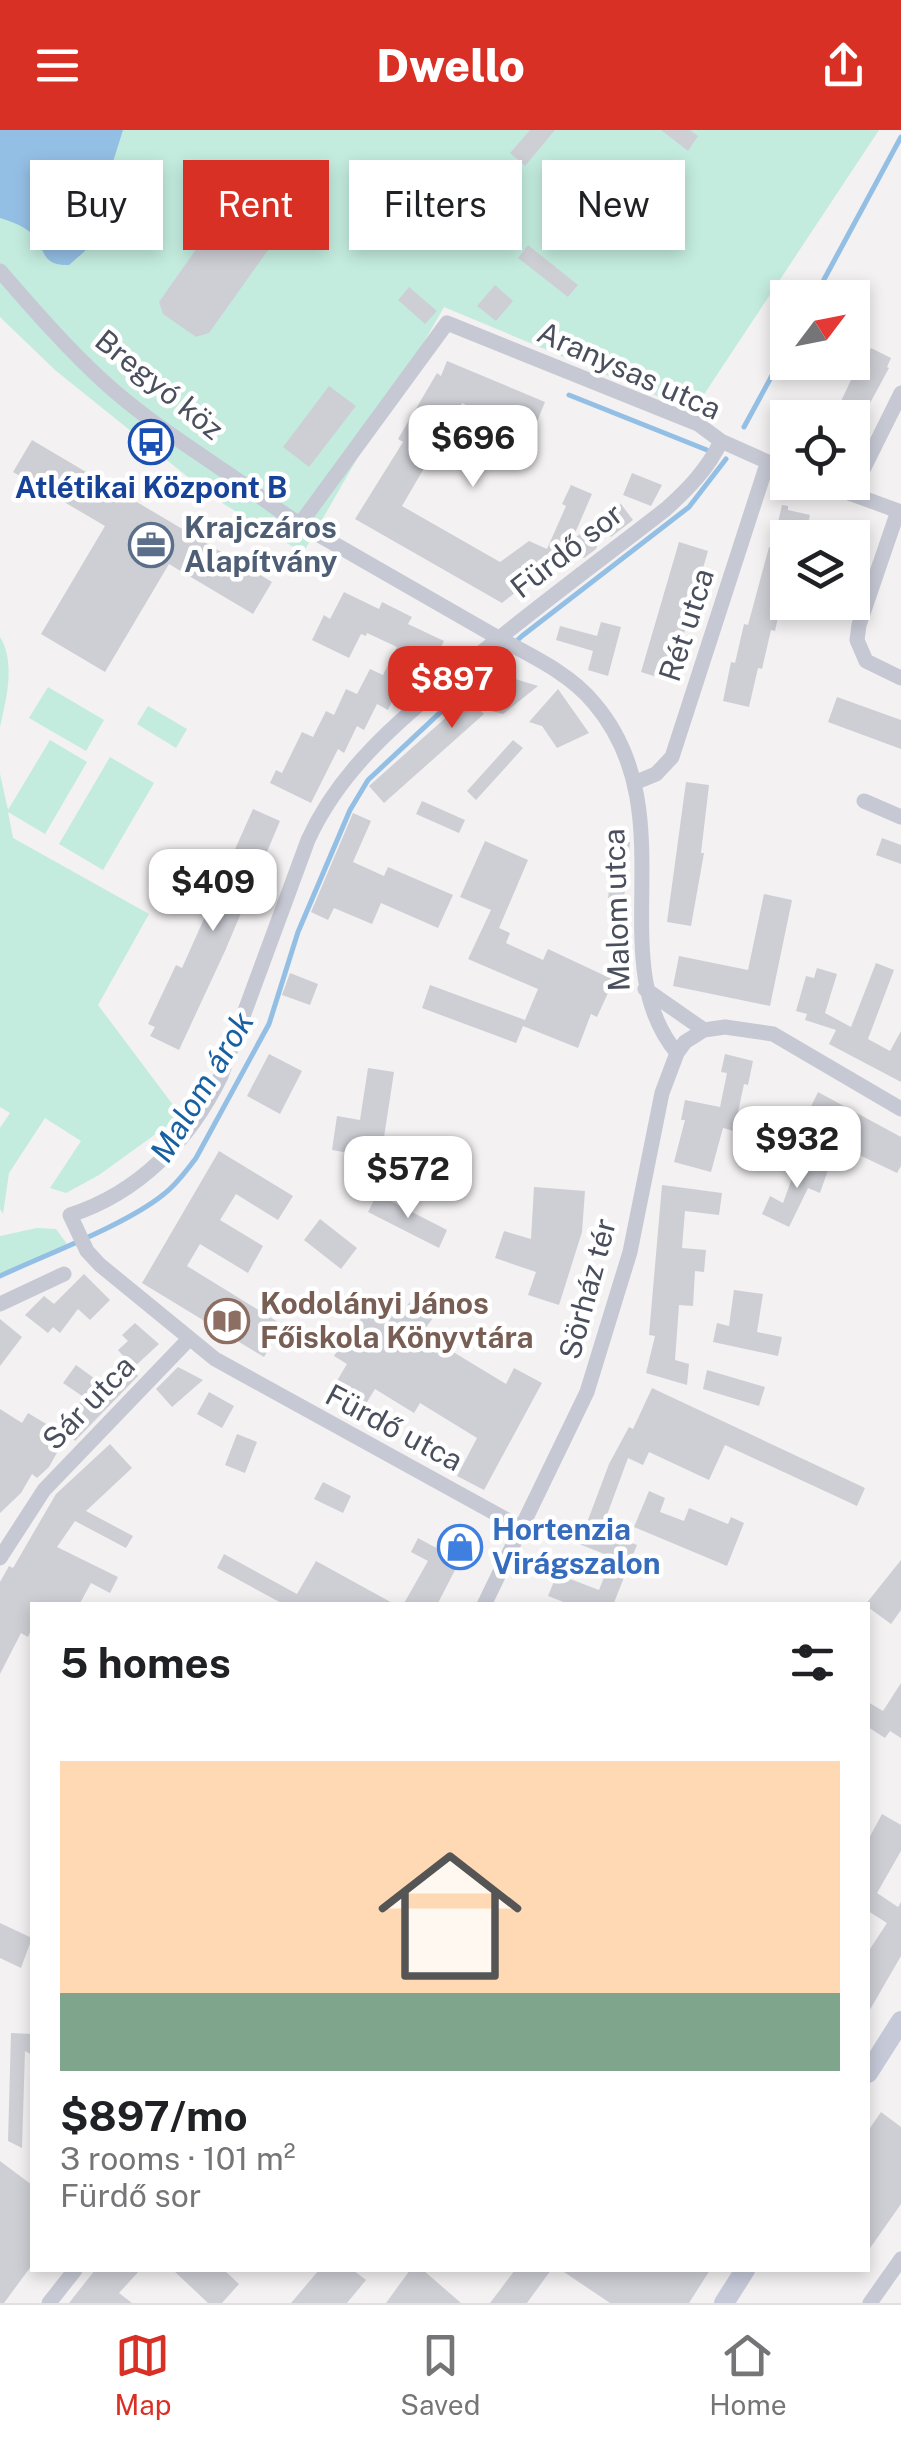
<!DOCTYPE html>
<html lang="en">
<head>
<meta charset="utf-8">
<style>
  :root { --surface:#fff; --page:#f2f2f2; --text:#202124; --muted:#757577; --line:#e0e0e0; --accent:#d93025 }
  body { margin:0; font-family:"Public Sans",sans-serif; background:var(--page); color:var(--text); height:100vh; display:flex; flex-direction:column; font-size:38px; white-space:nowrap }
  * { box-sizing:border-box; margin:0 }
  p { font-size:32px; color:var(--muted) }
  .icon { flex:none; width:55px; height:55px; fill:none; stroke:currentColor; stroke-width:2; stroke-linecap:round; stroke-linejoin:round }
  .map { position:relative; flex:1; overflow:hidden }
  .panel { position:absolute; left:30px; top:1472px; width:840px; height:670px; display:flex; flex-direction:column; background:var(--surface); border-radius:0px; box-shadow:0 5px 15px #0003 }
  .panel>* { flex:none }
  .banner { position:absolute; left:30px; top:30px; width:842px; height:90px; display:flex; gap:20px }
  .needle { width:65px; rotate:58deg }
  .tools { position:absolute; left:770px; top:150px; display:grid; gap:20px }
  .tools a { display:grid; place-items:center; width:100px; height:100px; border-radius:0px; background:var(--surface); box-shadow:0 5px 15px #0003; font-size:50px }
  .price { position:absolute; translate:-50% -85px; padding:0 22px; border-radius:20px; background:#fff; color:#222; font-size:32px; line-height:65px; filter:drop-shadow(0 2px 5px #0008) }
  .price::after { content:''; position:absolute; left:50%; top:60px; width:30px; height:22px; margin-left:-15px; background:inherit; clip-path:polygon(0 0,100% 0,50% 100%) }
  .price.current { background:var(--accent); color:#fff }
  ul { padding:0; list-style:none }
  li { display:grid; align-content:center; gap:20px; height:530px; padding:0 30px }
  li+li { border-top:2px solid var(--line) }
  li span { display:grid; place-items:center; height:310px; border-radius:0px; color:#555 }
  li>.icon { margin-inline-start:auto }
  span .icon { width:180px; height:180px; fill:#fffc; stroke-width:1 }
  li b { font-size:42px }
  h2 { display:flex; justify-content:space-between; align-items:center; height:120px; padding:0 30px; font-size:42px }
  .chip { padding:0 35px; border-radius:0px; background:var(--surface); box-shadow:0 5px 15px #0003; font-size:35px; line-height:90px }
  .chip.current { background:var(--accent); color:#fff }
  header { display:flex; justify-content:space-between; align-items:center; height:130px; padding:0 30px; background:var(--accent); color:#fff; font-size:45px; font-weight:800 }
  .menu { display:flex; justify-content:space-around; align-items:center; height:140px; border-top:2px solid var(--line); background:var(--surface); font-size:28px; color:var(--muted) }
  .menu a { display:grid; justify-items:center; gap:5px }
  .menu .current { color:var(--accent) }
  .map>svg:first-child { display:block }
</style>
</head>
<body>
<header><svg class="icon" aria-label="menu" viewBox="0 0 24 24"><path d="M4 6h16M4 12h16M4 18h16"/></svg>Dwello<svg class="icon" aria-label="share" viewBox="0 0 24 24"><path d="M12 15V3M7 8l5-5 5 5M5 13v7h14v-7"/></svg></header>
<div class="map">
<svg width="901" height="2173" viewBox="0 0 901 2173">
  <rect width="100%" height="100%" fill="#f3f1f1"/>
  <path fill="#c3ecde" d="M 0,0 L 879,0 L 693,281 L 444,177 L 303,423 L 214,368 L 55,240 L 0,187 Z
    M 0,507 C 16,533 6,570 0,597 Z
    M 48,557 L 104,590 L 86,621 L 29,588 Z
    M 148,576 L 187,599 L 176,618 L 137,594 Z
    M 50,610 L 87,632 L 45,704 L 8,682 L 13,708 L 149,784 L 98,875 L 173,975 L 175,990 L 99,1045 L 66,1063 L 50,1058 L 81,1011 L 45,988 L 9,1043 L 3,1084 L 0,1079 L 0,998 L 10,983 L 0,977 L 0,644 L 8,680 Z
    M 110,627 L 154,653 L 103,740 L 59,714 Z
    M 37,1098 L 56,1099 L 67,1114 L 0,1145 L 0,1106 Z"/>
  <path fill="#94bfe5" d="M 0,0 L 123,0 L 85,121 L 69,135 C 38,136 47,116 30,102 C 21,95 10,91 0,88 Z"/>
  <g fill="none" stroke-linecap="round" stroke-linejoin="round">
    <path stroke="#94bfe5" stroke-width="5" d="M 814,168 L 901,7
      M 569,265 L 707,320
      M 744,297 L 788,216
      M 0,1146 C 47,1124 126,1095 164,1064 C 177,1054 187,1040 196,1028 L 269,894 L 298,802 L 350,680 L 368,650 L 522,506 L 689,377 L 726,329"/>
  </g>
  <path fill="#cecfd5" d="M 530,0 L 555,0 L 525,36 L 510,23 Z
    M 661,0 L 690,0 L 698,6 L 688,21 Z
    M 231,79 L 264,99 L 271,107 L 271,116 L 209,203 L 196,207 L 163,184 L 159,172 L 220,85 Z
    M 528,115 L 578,155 L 568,167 L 518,128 Z
    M 495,155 L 513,171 L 496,191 L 477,176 Z
    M 409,157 L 437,181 L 425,194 L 398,170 Z
    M 852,216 L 868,224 L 871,218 L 891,228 L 887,237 L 889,238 L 862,288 L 833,288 L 852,248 L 846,244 L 852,232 Z
    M 447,231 L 545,272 L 532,304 L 462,273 L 402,376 L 500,432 L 529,411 L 547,419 L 566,376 L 562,374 L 571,355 L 592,364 L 572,410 L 621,374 L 633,390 L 611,407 L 604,399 L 596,419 L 584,428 L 567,421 L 502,473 L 355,389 L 403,312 L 398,309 L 437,243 L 441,246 Z
    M 329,256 L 356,276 L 309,337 L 283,317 Z
    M 32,310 L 272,452 L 253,484 L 169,434 L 105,542 L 41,504 L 105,396 L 13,342 Z
    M 632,343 L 662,355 L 651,376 L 623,365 Z
    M 782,375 L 788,376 L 788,380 L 810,385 L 805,408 L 788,408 L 788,462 L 784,461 L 775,501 L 771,500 L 762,539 L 758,538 L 749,577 L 723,571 L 731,532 L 735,533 L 744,494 L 748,495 L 769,417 L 772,418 Z
    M 679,412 L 708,421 L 670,551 L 641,542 Z
    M 344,462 L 379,479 L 382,472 L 412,487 L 408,494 L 444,511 L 430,539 L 425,536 L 413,560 L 400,554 L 388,580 L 377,574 L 364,600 L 357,596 L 344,623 L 338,619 L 311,673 L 270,653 L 276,640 L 282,643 L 302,602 L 313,607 L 326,581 L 334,585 L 346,559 L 357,564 L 370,539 L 383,545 L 397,517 L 367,503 L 366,506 L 361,504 L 349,528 L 312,510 L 324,485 L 330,489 Z
    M 601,492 L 621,497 L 608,546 L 588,540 L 593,521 L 556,510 L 560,496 L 597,506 Z
    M 496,543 L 538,556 L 503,584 L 476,577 L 484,584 L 384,673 L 369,656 Z
    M 558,559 L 589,603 L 557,618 L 542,596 L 529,592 Z
    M 837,567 L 901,590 L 901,619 L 828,592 Z
    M 513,610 L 523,618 L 476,670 L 467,661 Z
    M 686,652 L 709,655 L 701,723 L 704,723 L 691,796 L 667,792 Z
    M 422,671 L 465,690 L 459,703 L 416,684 Z
    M 253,679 L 280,691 L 225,821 L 179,920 L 150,906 L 155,897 L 148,894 L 176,835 L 182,838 Z
    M 353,683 L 371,691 L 353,732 L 384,746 L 388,737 L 453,765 L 438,798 L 381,773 L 372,794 L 334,778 L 328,790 L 311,782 Z
    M 882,708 L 901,715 L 901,734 L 876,725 Z
    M 615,710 L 630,712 L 623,778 L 607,777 Z
    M 485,711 L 528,730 L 499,798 L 510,803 L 506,813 L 543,830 L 548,819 L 614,850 L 597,887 L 591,884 L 578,918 L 523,896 L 516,913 L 422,878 L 430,855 L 525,890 L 538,859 L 468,829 L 491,780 L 460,767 Z
    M 764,764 L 792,770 L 770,876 L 673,856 L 679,826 L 748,840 Z
    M 876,833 L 894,840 L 868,909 L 890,921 L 901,901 L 901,952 L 829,914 L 836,900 L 805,890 L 807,884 L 796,881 L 806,846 L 814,848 L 817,838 L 837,844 L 825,883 L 851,897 Z
    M 290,843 L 318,854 L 310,875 L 282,865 Z
    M 269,924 L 302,941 L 280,984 L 247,966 Z
    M 725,924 L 753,931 L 748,955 L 744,954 L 734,1001 L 723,998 L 711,1042 L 674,1032 L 685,990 L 681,990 L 685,970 L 720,977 L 727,943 L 721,942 Z
    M 368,938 L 394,942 L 378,1046 L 351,1042 L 354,1024 L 332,1020 L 337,986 L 360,990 Z
    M 818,962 L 901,1007 L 901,1036 L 897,1043 L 809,1001 L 816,987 L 808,983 Z
    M 219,1021 L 293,1066 L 278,1090 L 236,1064 L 220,1090 L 263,1116 L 248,1143 L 200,1114 L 187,1136 L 283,1195 L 264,1227 L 142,1153 Z
    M 800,1026 L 829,1037 L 820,1063 L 808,1058 L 789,1097 L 762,1084 L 770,1066 L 783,1073 Z
    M 662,1055 L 722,1063 L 719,1085 L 685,1081 L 682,1118 L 706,1120 L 704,1142 L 695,1141 L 693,1176 L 679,1175 L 675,1230 L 689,1234 L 687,1255 L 646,1243 L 655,1206 L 649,1205 Z
    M 534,1057 L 585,1061 L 582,1102 L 559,1175 L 528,1165 L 536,1142 L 495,1128 L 504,1101 L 531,1109 Z
    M 377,1064 L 447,1100 L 439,1118 L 368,1082 Z
    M 320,1089 L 357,1118 L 341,1139 L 304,1110 Z
    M 84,1144 L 110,1170 L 90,1190 L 78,1179 L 60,1203 L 53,1197 L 48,1203 L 25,1185 L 44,1166 L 54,1174 Z
    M 734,1160 L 763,1164 L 757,1202 L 782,1207 L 778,1226 L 713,1212 L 717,1193 L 729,1196 Z
    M 415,1165 L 438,1181 L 422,1203 L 506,1254 L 514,1238 L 542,1253 L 484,1360 L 457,1346 L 477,1308 L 420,1273 L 414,1283 L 375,1259 L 359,1285 L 328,1266 L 347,1234 L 334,1226 L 342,1213 L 345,1214 L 371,1172 L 398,1188 Z
    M 0,1189 L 22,1207 L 0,1236 Z
    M 135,1193 L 159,1214 L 132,1239 L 138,1246 L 75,1311 L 68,1303 L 49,1337 L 37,1348 L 32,1344 L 21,1363 L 0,1383 L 0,1279 L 22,1293 L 28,1283 L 53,1298 L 85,1268 L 63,1253 L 76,1235 L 98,1251 L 125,1228 L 118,1220 L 128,1211 L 122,1205 Z
    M 178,1237 L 203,1250 L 172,1277 L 156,1259 Z
    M 707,1240 L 765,1257 L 759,1276 L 703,1259 Z
    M 652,1258 L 865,1358 L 857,1376 L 725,1315 L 709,1350 L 649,1322 L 643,1335 L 628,1328 L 601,1401 L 637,1415 L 613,1475 L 571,1475 L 548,1466 L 557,1444 L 599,1460 L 612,1427 L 579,1414 L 609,1334 L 629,1297 L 633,1299 Z
    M 209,1262 L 234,1276 L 222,1298 L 197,1284 Z
    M 237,1304 L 257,1312 L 245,1343 L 225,1335 Z
    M 110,1314 L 132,1338 L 86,1381 L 133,1406 L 126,1418 L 75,1391 L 57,1417 L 118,1447 L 110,1463 L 91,1453 L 79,1475 L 32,1475 L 32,1498 L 28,1507 L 21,1503 L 0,1544 L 0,1452 L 9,1436 L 13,1438 L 56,1364 Z
    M 323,1352 L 351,1366 L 343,1383 L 314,1369 Z
    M 649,1361 L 665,1368 L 660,1382 L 684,1391 L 689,1378 L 728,1394 L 731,1387 L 744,1393 L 727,1436 L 634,1397 Z
    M 454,1395 L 473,1405 L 437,1475 L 403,1475 L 428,1431 L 411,1422 L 418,1408 L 440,1420 Z
    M 224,1424 L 297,1464 L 316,1431 L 396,1475 L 285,1475 L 217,1438 Z
    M 901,1430 L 901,1480 L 891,1494 L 865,1475 Z
    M 901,1553 L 901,1608 L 890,1601 L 885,1608 L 868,1597 L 868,1572 L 883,1581 Z
    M 882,1684 L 901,1695 L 901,1721 L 877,1763 L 898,1777 L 901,1772 L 901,1826 L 868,1883 L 868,1822 L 887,1793 L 868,1781 L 868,1710 Z
    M 0,1793 L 32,1808 L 21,1838 L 0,1828 Z
    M 11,1903 L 32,1904 L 32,1925 L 25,1921 L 22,2018 L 8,2011 Z
    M 881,1982 L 901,1997 L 901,2074 L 868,2121 L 868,2001 Z
    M 0,2031 L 32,2055 L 32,2135 L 4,2173 L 0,2173 Z
    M 95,2140 L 140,2140 L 119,2163 L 132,2173 L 69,2173 Z
    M 173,2140 L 224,2140 L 239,2154 L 222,2173 L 208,2173 Z
    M 319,2140 L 353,2140 L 366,2150 L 347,2173 L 291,2173 Z
    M 410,2140 L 423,2140 L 461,2173 L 386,2173 Z
    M 515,2140 L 551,2140 L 527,2173 L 490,2173 Z
    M 561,2140 L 710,2140 L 689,2173 L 610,2173 Z"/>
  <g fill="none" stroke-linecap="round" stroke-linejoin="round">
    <path stroke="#c6c9d4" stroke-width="15" d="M 0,141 C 33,179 66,217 103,251 C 142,287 187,315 230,345 C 255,362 279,382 305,397 C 366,432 427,467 488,502 C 524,523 567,540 594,573 C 688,683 600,831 677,923
      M 819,352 L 901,382
      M 851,364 L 901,263
      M 898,381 L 859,495 L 857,510 L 866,531 L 901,548
      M 300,394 L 447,193 L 698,294 L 721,311 L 788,341
      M 634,653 L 656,644 L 672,627 L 767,334
      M 864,671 L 901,687
      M 645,859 L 704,900
      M 0,1174 L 64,1144
      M 520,1397 L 215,1229 L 100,1135 L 87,1121 L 70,1085 C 139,1063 190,1010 221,946 L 308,710 C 342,635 404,587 466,535 C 531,481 599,431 666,379 C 688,359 708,339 721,311
      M 0,1428 L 44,1360 L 189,1209
      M 484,1475 L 587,1262 L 630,1122 L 662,963 L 677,923 L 685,912 L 704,900 L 725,897 L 773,904 L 901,979
      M 49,2173 L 75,2140
      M 870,2173 L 901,2129"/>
    <path stroke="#c5c9d8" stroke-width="20" d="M 868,1943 L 901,1891
      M 724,2173 L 745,2140"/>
  </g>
  <defs>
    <symbol id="bus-ring" viewBox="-11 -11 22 22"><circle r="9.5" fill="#fff" stroke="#1a4fb4" stroke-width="1.5"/><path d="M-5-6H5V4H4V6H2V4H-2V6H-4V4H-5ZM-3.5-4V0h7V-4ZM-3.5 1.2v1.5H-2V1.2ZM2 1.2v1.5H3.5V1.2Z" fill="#1a4fb4"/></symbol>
    <symbol id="office-ring" viewBox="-11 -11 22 22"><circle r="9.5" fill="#fff" stroke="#5c6f8a" stroke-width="1.5"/><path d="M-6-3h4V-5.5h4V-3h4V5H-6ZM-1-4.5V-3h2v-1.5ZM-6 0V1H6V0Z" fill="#5c6f8a"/></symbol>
    <symbol id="library-ring" viewBox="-11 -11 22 22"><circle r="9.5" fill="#fff" stroke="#8d6e63" stroke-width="1.5"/><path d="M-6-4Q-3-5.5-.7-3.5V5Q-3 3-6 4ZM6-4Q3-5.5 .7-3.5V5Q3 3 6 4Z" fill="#8d6e63"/></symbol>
    <symbol id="shop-ring" viewBox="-11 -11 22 22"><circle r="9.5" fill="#fff" stroke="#3f7fe0" stroke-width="1.5"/><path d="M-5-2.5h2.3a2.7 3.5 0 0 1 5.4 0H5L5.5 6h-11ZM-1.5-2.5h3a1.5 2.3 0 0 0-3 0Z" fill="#3f7fe0"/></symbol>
  </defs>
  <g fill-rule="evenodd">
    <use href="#bus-ring" x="126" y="287" width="50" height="50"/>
    <use href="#office-ring" x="126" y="390" width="50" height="50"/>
    <use href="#library-ring" x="202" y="1166" width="50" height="50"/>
    <use href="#shop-ring" x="435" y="1392" width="50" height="50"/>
  </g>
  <g text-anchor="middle" stroke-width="9" stroke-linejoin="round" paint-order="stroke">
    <g font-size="30" fill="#4a4f5d" stroke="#fff">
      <text transform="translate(629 241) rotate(24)" y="10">Aranysas utca</text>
      <text transform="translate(159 255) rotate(39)" y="10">Bregyó köz</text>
      <text transform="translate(567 421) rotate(-38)" y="10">Fürdő sor</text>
      <text transform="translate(687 495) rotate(-72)" y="10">Rét utca</text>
      <text transform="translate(617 780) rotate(-92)" y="10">Malom utca</text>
      <text transform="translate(588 1159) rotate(-75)" y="10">Sörház tér</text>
      <text transform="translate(89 1273) rotate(-46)" y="10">Sár utca</text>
      <text transform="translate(394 1298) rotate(28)" y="10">Fürdő utca</text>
    </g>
    <g font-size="30" font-weight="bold" fill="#164399" stroke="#fff">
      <text x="151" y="368">Atlétikai Központ B</text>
    </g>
    <g font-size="30" font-weight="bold" fill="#4e5e75" stroke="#fff" text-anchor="start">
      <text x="184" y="408">Krajczáros<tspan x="184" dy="34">Alapítvány</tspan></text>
    </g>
    <g font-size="30" font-weight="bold" fill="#785e54" stroke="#fff" text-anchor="start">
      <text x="260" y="1184">Kodolányi János<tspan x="260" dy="34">Főiskola Könyvtára</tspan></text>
    </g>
    <g font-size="30" font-weight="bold" fill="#366cbe" stroke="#fff" text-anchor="start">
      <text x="492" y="1410">Hortenzia<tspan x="492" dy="34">Virágszalon</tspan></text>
    </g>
    <g font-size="32" font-style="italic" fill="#1860a1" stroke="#fff">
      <text transform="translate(202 957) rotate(-59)" y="11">Malom árok</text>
    </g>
  </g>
</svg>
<div class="tools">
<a><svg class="needle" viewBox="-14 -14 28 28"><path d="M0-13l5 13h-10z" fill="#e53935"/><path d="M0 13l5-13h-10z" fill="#757577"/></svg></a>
<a><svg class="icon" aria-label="locate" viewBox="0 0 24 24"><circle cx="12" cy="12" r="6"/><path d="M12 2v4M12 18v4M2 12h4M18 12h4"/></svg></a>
<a><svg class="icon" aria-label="layers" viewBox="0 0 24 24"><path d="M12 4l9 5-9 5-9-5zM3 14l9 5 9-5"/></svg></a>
</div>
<b class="price" style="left:473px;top:360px">$696</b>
<b class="price current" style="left:452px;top:601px">$897</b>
<b class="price" style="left:213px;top:804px">$409</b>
<b class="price" style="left:797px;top:1061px">$932</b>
<b class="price" style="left:408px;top:1091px">$572</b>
<div class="banner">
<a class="chip">Buy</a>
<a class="chip current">Rent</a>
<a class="chip">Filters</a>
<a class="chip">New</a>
</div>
<section class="panel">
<h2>5 homes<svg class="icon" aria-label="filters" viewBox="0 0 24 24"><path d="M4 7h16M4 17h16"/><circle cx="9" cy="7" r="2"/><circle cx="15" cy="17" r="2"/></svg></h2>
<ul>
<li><span style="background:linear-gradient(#ffd9b3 75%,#7fa58c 0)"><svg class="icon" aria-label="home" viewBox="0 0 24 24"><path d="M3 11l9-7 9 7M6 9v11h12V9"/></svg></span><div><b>$897/mo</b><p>3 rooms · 101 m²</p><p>Fürdő sor</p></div></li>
</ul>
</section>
</div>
<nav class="menu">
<a class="current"><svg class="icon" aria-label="map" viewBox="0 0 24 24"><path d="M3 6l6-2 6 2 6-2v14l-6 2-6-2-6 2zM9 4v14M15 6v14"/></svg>Map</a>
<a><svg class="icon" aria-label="saved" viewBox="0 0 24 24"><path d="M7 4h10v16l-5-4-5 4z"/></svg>Saved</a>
<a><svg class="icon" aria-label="home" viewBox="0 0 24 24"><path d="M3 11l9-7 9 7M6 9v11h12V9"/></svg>Home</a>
</nav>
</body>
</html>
